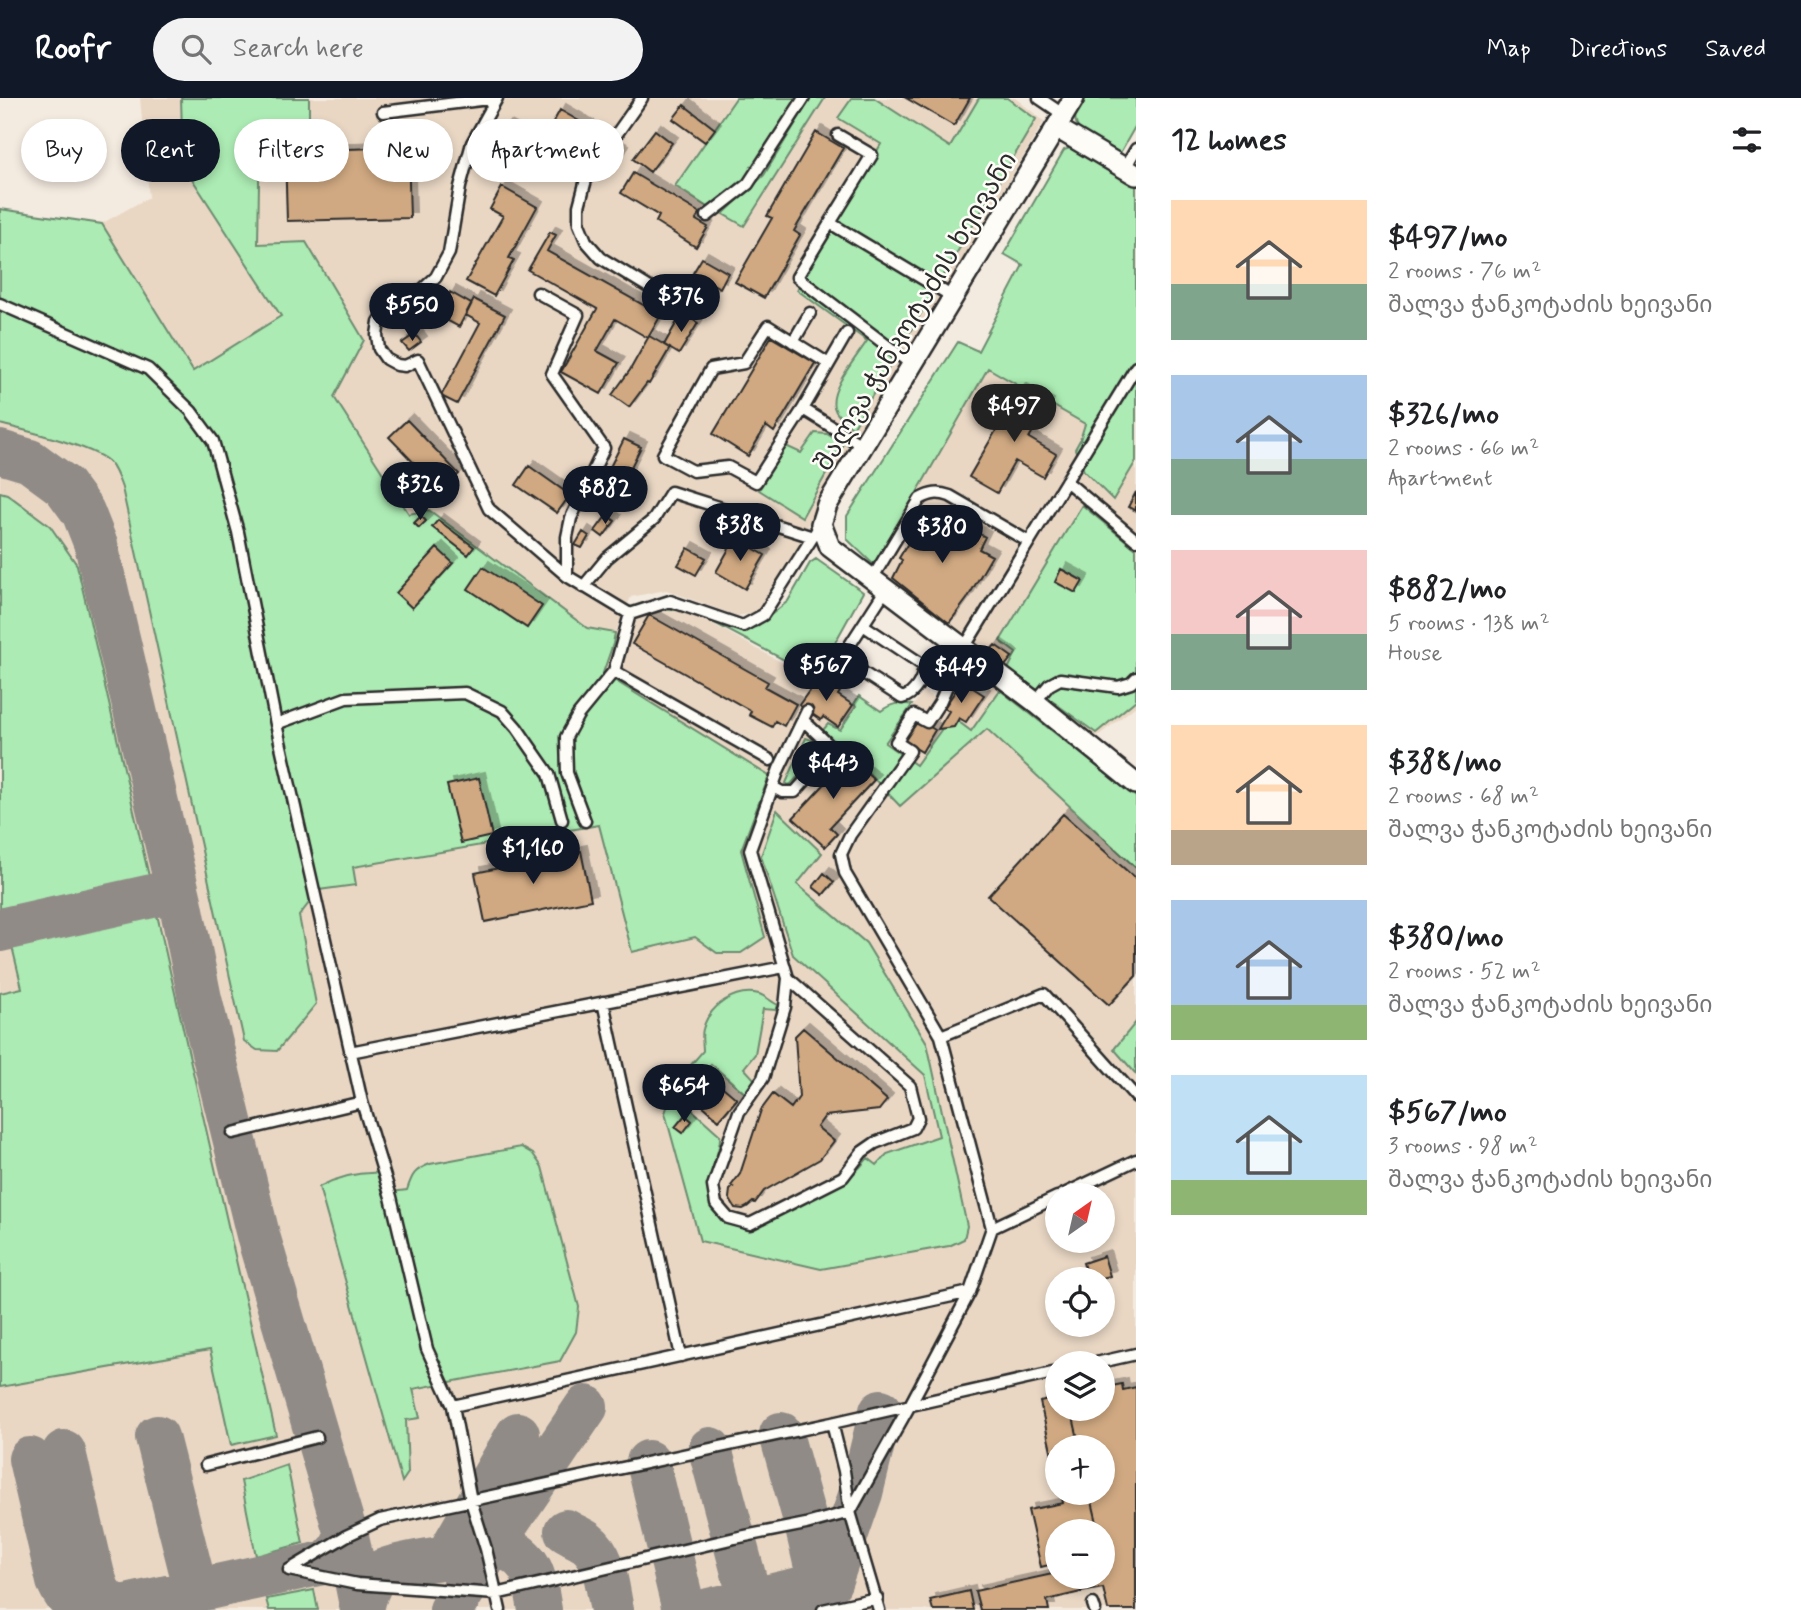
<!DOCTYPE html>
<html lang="en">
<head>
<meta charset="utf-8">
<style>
  :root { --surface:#fff; --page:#f2f2f2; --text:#202124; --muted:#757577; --accent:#111827 }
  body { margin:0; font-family:Mynerve,"Noto Sans Georgian",sans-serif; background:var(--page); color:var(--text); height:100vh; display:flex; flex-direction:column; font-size:26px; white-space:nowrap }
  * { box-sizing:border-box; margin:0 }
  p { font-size:23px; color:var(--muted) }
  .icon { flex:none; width:38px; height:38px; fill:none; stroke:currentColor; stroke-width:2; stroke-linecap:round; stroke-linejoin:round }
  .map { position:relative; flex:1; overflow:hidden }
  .drawer { display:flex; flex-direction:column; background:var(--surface); width:665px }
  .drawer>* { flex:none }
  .top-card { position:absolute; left:21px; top:21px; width:665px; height:63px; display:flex; gap:14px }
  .needle { width:46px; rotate:34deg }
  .fabs { position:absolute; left:1045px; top:1085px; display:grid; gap:14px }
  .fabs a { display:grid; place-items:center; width:70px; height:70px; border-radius:50%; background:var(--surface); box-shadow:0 4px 10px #0003; font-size:35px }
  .price { position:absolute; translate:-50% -60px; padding:0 16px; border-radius:24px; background:var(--accent); color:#fff; font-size:23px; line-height:46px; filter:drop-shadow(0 2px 4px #0008) }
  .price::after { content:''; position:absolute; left:50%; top:42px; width:21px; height:16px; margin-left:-10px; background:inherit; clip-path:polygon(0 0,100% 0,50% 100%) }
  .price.active { background:#222; color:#fff }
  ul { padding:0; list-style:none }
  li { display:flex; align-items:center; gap:21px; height:175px; padding:0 35px }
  li span { display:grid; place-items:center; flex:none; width:196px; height:140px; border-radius:0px; color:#555 }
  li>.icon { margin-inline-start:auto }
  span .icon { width:84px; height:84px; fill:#fffc; stroke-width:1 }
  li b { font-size:30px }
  h2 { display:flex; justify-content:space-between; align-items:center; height:84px; padding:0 35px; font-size:30px }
  .tag { padding:0 24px; border-radius:32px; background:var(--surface); box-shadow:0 4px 10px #0003; font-size:24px; line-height:63px }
  .tag.active { background:var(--accent); color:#fff }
  header { display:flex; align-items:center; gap:42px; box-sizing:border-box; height:98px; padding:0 35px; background:var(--accent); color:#fff }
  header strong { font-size:33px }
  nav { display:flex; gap:38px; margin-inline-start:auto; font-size:24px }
  .search { width:490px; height:63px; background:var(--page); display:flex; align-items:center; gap:18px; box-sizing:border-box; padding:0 24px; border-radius:38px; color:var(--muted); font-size:26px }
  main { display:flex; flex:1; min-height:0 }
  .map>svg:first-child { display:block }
</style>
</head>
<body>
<header>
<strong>Roofr</strong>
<div class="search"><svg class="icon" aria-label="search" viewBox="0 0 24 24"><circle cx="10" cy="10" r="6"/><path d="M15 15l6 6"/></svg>Search here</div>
<nav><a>Map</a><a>Directions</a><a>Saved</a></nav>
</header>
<main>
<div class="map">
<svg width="1136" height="1512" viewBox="0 0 1136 1512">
  <defs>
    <filter id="shadow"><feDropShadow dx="6" dy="-6" stdDeviation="0" flood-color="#0004"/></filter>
  </defs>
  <rect width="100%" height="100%" fill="#f4ebe0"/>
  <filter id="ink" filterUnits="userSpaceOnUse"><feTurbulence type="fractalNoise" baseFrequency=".0143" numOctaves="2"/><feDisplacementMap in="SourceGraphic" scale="14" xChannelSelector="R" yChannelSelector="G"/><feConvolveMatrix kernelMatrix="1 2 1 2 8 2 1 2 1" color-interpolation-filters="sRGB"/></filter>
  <g filter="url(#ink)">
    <path fill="#e9d7c4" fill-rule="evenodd" d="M 140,0 L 181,0 L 183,67 L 282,218 L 258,147 L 260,24 L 308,27 L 309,0 L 736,0 L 675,87 L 717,114 L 751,86 L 809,0 L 1015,0 L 1044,23 L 809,425 L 801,451 L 761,514 L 737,518 L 666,492 L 631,499 L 616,533 L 640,516 L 679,512 L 702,520 L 815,583 L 819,579 L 840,594 L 838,598 L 852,607 L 858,597 L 901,625 L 923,593 L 946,608 L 962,583 L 983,597 L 992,586 L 1000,591 L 1005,587 L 1136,694 L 1136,1512 L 0,1512 L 0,111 L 101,126 L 149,99 ZM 1057,1097 L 1102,1097 L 1102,1143 L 1057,1143 ZM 1057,1181 L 1102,1181 L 1102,1227 L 1057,1227 ZM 1057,1265 L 1102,1265 L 1102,1311 L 1057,1311 ZM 1057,1349 L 1102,1349 L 1102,1395 L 1057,1395 ZM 1057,1433 L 1102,1433 L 1102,1479 L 1057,1479 Z
      M 988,269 L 1085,326 L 1080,342 L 1113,402 L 1136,363 L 1136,608 L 1093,642 L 986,559 L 875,468 Z"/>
    <path fill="#acebb3" stroke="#6c8b6f" stroke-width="2" d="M 181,0 L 309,0 L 309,27 L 260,25 L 258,146 L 306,144 L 364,242 L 334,299 L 409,416 L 429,412 L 587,530 L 615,535 L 613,546 L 603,575 L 769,678 L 741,752 L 765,839 L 741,855 L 717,855 L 695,839 L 632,854 L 599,727 L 353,769 L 356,787 L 319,792 L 299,818 L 316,906 L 277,953 L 257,952 L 244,943 L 122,390 C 119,382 116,372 110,365 C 97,349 23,332 0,326 L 0,111 L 102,126 L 193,273 L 281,218 L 183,67 Z
      M 736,0 L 801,0 L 749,79 L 709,110 L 675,88 Z
      M 811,0 L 825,0 L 744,128 L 723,116 L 764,77 Z
      M 852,0 L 874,0 L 950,49 L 979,0 L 1007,0 L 1036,21 L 853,330 C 846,324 836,318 834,309 C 829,291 857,259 867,243 L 797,192 L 881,46 L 838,20 Z
      M 1080,0 L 1136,0 L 1136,27 L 1120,55 C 1093,44 1063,35 1080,0 Z
      M 1073,49 L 1136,85 L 1136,363 L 1113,402 L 1084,373 L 1075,351 L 1080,342 L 1085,326 L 988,270 L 875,468 L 847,441 L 847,418 L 958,244 L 978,253 L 1023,167 L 1004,156 L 1064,52 Z
      M 815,335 L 827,336 L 843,346 L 802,419 L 759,392 L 786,348 L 801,355 Z
      M 0,394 L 7,396 L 50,428 L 77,467 L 151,787 L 0,821 Z
      M 1082,407 L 1136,451 L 1136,602 L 1096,635 L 1008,571 L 1016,555 L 1000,543 Z
      M 816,461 L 863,494 L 816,579 L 709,522 L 682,512 L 649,512 L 666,506 L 742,530 L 756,529 L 788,503 L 810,465 Z
      M 1000,592 L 1136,699 L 1136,770 L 987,631 L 900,708 L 844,649 L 830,640 L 823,632 L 828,626 L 840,632 L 856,608 L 854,606 L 859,598 L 881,613 C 892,605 899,604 912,607 L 885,645 L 916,667 L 951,618 L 971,633 Z
      M 806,640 C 814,642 820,650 817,658 L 791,686 L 788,687 L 786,685 Z
      M 777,712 L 822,755 L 797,786 L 866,845 L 927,945 L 967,1128 L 964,1141 L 949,1148 L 821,1171 L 700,1143 L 665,1015 L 676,984 L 703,953 C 703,946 701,938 703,931 C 709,908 735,890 759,896 C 765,898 772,904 778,907 L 776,912 L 763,911 L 755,956 L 744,970 L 756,983 L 745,995 L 711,966 L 680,1001 L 720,1037 C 722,1058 700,1085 712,1105 C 719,1118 733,1124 747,1125 C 754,1126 831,1092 841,1086 C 852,1079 860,1070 868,1060 L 877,1067 L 887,1056 L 939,1038 L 925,977 L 793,857 L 761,758 Z
      M 156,812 L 276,1337 L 231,1347 L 210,1252 L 0,1289 L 0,895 L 22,890 L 11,844 Z
      M 1136,924 L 1136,976 L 1114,951 Z
      M 521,1049 L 533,1056 L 542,1069 L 579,1209 L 576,1234 L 560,1263 L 413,1291 L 420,1320 L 406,1322 L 408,1375 L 402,1384 L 319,1089 C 338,1079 358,1074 379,1075 L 391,1094 L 407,1092 C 412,1077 414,1072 430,1066 Z
      M 287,1367 L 303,1445 L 256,1458 L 241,1383 Z
      M 314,1492 L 318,1512 L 269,1512 L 266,1501 Z"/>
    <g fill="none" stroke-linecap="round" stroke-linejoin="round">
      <path stroke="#908b86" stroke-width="44" d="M 0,354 L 30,363 L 64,388 L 83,414 L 96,447 L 181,807 L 200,901 L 259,1141 L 348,1443 L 362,1512
        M 0,832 L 161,796 L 169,789 L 174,777
        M 781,1336 L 806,1426 L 824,1503
        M 157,1339 L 196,1493
        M 710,1351 L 753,1512
        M 64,1354 L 93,1477 L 99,1494 L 110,1507 L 124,1508
        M 30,1361 L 58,1483 C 64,1496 71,1507 85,1512
        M 648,1364 L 684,1512
        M 566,1433 C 572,1437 580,1440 586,1444 C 606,1459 607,1489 612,1512
        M 501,1447 C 535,1462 534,1479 540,1512
        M 108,1512 L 327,1464 C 336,1456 342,1450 346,1438
        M 362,1512 C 365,1497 369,1482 382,1473 C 391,1468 434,1461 447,1459 L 518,1336
        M 451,1512 L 487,1455 L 586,1309
        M 709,1512 L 830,1484 L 861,1395 L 881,1313"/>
    </g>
    <path fill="#d0a982" stroke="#2b2b2b" stroke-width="2" filter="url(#shadow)" d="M 906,0 L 970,0 L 954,28 Z
      M 684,7 L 715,31 L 705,44 L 673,21 Z
      M 560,12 L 598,34 L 586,55 L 548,34 Z
      M 505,29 L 524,39 L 500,82 L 481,71 Z
      M 655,32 L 672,45 L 650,74 L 633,61 Z
      M 816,34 L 843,50 L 794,133 L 800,137 L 764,200 L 735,184 L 772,120 L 767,118 Z
      M 613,48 L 623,53 L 616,67 L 606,61 Z
      M 408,49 L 410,120 L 287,123 L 285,53 Z
      M 633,75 L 700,115 L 696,122 L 708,129 L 696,149 L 656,124 L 659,118 L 621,95 Z
      M 502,89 L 537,109 L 509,160 L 514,162 L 494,198 L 466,183 L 503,118 L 490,111 Z
      M 550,134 L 556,137 L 547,153 L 661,217 L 648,240 L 615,221 L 597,253 L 619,265 L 601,296 L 561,274 L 597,211 L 528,172 Z
      M 702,160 L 728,175 L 720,190 L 693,175 Z
      M 692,179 L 714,193 L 706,206 L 685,193 Z
      M 450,194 L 471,206 L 459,229 L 437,217 Z
      M 474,201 L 505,217 L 457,306 L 441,298 L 480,225 L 466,217 Z
      M 682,215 L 698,225 L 679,256 L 664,247 Z
      M 415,236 L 421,244 L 409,253 L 402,245 Z
      M 649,238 L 670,250 L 649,286 L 647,285 L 629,309 L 612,297 L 630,272 Z
      M 771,239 L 815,265 L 774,334 L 766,328 L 748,358 L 713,336 Z
      M 1020,291 L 1048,307 L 1029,340 L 1056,356 L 1043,379 L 1015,363 L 997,395 L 969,379 Z
      M 407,322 L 459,376 L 441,393 L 389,339 Z
      M 624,341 L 641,349 L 607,417 L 590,409 Z
      M 529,368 L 570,397 L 557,415 L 516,387 Z
      M 1136,394 L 1136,413 L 1128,409 Z
      M 607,417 L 615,423 L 603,439 L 595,433 Z
      M 421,418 L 426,423 L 419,430 L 414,425 Z
      M 935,418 L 957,431 L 960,425 L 985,439 L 979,451 L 992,458 L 967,501 L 949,525 L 893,480 L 902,462 L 899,460 L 924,419 L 927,421 Z
      M 438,422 L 474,449 L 468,457 L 432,429 Z
      M 583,434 L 589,438 L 582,450 L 575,447 Z
      M 735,440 L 765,457 L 745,491 L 716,474 Z
      M 437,450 L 453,465 L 412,510 L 396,495 Z
      M 688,450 L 706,460 L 696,477 L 678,467 Z
      M 483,469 L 542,508 L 527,530 L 468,491 Z
      M 1061,471 L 1083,483 L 1076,495 L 1055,484 Z
      M 649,517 L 768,584 L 765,589 L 796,606 L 784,628 L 775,623 L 772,629 L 749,617 L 751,613 L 632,546 Z
      M 995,547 L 1012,559 L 1005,568 L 988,555 Z
      M 819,579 L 840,594 L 838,597 L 853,607 L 838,629 L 823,619 L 821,622 L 799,607 Z
      M 962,583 L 984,597 L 966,624 L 959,620 L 954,629 L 938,631 L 949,613 L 944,610 Z
      M 917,621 L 935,632 L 922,654 L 904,643 Z
      M 849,660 L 874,682 L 830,729 L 837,736 L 825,749 L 793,720 Z
      M 479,680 L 492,738 L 461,745 L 447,687 Z
      M 1063,716 L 1136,781 L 1136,878 L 1109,907 L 988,798 Z
      M 581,753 L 591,802 L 485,824 L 475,775 Z
      M 824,775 L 834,784 L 823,797 L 813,789 Z
      M 803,930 L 887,1002 L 879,1012 L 825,1018 L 817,1029 L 834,1043 L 820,1061 L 764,1093 L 755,1105 L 753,1104 L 747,1109 L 743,1111 L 735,1110 L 729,1100 L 730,1092 L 733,1089 L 731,1088 L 740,1076 L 761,1012 L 773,996 L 791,1010 L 799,999 L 795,938 Z
      M 710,978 L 737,1001 L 719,1022 L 692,998 Z
      M 685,1017 L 692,1023 L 683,1035 L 675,1029 Z
      M 1104,1158 L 1110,1178 L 1098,1181 L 1088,1181 L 1083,1165 Z
      M 1122,1286 L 1123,1292 L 1136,1289 L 1136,1512 L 1108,1512 L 1103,1490 L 1081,1494 L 1078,1479 L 1102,1479 L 1102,1465 L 1105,1464 L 1102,1451 L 1102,1433 L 1099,1433 L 1090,1395 L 1102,1395 L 1102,1349 L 1080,1349 L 1071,1311 L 1102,1311 L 1102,1290 Z
      M 1057,1300 L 1057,1311 L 1071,1311 L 1080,1349 L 1057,1349 L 1057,1379 L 1040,1304 Z
      M 1061,1395 L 1090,1395 L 1099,1433 L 1057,1433 L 1057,1465 L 1041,1469 L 1028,1412 L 1063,1405 Z
      M 1057,1475 L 1057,1479 L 1078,1479 L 1081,1494 L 1047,1502 L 1049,1512 L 980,1512 L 975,1493 Z
      M 969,1493 L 973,1512 L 933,1512 L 930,1502 Z"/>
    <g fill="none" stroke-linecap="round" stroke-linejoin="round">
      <defs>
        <path id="service" d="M 497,0 L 472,45 L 460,89 L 449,155 L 436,179 L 423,191 L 383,218 L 379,224 L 377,237 L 379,251 L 386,261 L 397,267 L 405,268 L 418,262 L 489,411 L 567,478 L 630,516 L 670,503 L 743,528 L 763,517 L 821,426
          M 642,0 L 587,78 L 579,108 L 579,126 L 586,143 L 601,160 L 663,198
          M 1039,0 L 1064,17
          M 383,14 L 497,0
          M 1125,70 L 1136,51
          M 707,118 L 748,86 L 804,0
          M 830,125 L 872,57 L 838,37
          M 538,195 L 578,217 L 552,276 L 604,350 L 571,420 L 567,439 L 567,478
          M 0,206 L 148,271 L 191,313 L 213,343 L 238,434 L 276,626 L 362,1004 L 391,1099 L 427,1251 L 453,1308
          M 793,244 L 810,215
          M 829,266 L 768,228 L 744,265 L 711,271 L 663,357 L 693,373 L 728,369 L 756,384 L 803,311 L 863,348
          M 911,266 L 797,179 L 830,125 L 953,199
          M 803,311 L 847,235
          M 1066,383 L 1136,442
          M 872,481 L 920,401 C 931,395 938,394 950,398 L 1029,444
          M 583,489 L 607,460 L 654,421 L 671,394 L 813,439
          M 630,516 L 614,573 L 770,662
          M 842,561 L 902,600 C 914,597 925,580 923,567 L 863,527
          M 826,584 L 886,491
          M 1035,604 L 1049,587 L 1060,581 L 1118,589 L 1131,585 L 1136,580
          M 276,626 L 346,600 L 465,595 L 502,613 L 517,630 L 549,676 L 562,722
          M 773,689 L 782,694 L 795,694 L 830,655 L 827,645 L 803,622
          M 585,723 L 567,675 L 566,639 L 578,617 L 614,573
          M 788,880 L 785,909 L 763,980 L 739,1014 L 713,1088 L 716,1106 L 728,1120 L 750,1126 L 843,1079 L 862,1054 L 875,1045 L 913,1030 L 918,1020 L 910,988 L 788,880 L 750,752 L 779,671 L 807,613
          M 603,904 L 681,1258
          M 941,938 L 1044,896 L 1136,999
          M 350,954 L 784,869
          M 233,1035 L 362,1004
          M 1062,1097 L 1136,1062
          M 992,1130 L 1057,1099
          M 1096,1265 L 1136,1256
          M 832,1325 L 1057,1274
          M 206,1367 L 317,1339
          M 289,1472 L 357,1486 L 496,1496 L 735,1440 L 806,1426 L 850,1414 L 910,1307 L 970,1194 L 992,1130 L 941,938 L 845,775 L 841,756 L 850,737 L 910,653 L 896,644 L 914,617 L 927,624 L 940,604 L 964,550 L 1136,269
          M 289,1472 L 346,1438 L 380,1422 L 832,1325 L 844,1373 L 850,1414 L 879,1512
          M 1093,1506 L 1095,1512
          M 500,1512 L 486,1451 L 471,1403 L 453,1308 L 970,1194
          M 823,1512 L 877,1500"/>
        <path id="minor" d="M 1074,0 L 827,407 L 821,426 L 830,449 L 1035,604 L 1136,686
          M 1057,30 L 1136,77"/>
      </defs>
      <use href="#service" stroke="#2b2b2b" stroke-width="15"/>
      <use href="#minor" stroke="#2b2b2b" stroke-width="24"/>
      <use href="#service" stroke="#fdfcf7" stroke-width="10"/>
      <use href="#minor" stroke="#fdfcf7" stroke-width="19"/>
    </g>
  </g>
  <g text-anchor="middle" stroke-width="5" stroke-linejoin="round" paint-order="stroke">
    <g font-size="26" fill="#2b2b2b" stroke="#fdfcf7">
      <text transform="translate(915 213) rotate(-59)" y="9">შალვა ჭანკოტაძის ხეივანი</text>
    </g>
  </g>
</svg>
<div class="fabs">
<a><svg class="needle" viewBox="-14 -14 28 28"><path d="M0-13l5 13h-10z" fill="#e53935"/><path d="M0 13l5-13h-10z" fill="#757577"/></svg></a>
<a><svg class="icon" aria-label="locate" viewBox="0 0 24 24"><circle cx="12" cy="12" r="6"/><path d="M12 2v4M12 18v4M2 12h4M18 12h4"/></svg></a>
<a><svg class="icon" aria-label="layers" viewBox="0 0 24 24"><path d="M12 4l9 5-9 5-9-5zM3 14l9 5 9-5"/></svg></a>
<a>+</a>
<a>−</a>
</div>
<b class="price" style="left:681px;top:236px">$376</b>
<b class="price" style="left:412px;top:245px">$550</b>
<b class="price active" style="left:1014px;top:346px">$497</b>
<b class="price" style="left:420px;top:424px">$326</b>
<b class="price" style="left:605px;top:428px">$882</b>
<b class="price" style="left:740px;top:465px">$388</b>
<b class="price" style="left:942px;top:467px">$380</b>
<b class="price" style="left:826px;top:605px">$567</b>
<b class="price" style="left:961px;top:607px">$449</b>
<b class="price" style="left:833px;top:703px">$443</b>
<b class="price" style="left:533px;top:788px">$1,160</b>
<b class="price" style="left:684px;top:1026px">$654</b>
<div class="top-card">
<a class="tag">Buy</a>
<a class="tag active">Rent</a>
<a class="tag">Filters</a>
<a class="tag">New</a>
<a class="tag">Apartment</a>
</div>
</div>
<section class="drawer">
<h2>12 homes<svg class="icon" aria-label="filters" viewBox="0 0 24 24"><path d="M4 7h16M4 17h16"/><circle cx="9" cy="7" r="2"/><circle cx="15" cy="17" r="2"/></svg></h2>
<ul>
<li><span style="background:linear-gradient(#ffd9b3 60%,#7fa58c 0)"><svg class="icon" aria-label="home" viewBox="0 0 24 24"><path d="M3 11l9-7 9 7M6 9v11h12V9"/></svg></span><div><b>$497/mo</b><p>2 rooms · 76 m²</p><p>შალვა ჭანკოტაძის ხეივანი</p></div></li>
<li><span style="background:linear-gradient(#a9c7e8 60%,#7fa58c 0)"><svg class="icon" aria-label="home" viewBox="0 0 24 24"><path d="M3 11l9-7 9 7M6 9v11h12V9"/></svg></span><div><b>$326/mo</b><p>2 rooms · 66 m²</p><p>Apartment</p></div></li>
<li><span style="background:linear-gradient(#f6c9c9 60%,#7fa58c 0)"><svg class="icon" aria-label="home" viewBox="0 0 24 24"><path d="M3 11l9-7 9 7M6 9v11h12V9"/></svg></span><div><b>$882/mo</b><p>5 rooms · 138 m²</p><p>House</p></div></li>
<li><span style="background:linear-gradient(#ffd9b3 75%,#b9a48a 0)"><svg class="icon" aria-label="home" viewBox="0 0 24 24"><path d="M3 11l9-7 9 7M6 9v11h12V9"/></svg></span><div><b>$388/mo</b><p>2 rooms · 68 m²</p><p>შალვა ჭანკოტაძის ხეივანი</p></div></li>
<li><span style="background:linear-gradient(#a9c7e8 75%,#8fb573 0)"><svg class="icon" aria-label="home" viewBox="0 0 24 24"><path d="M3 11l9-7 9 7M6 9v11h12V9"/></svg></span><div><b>$380/mo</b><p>2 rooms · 52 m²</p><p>შალვა ჭანკოტაძის ხეივანი</p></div></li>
<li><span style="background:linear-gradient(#bfe0f5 75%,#8fb573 0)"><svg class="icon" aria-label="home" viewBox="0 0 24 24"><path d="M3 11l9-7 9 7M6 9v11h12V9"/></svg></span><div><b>$567/mo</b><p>3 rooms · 98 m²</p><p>შალვა ჭანკოტაძის ხეივანი</p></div></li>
</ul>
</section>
</main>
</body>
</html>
